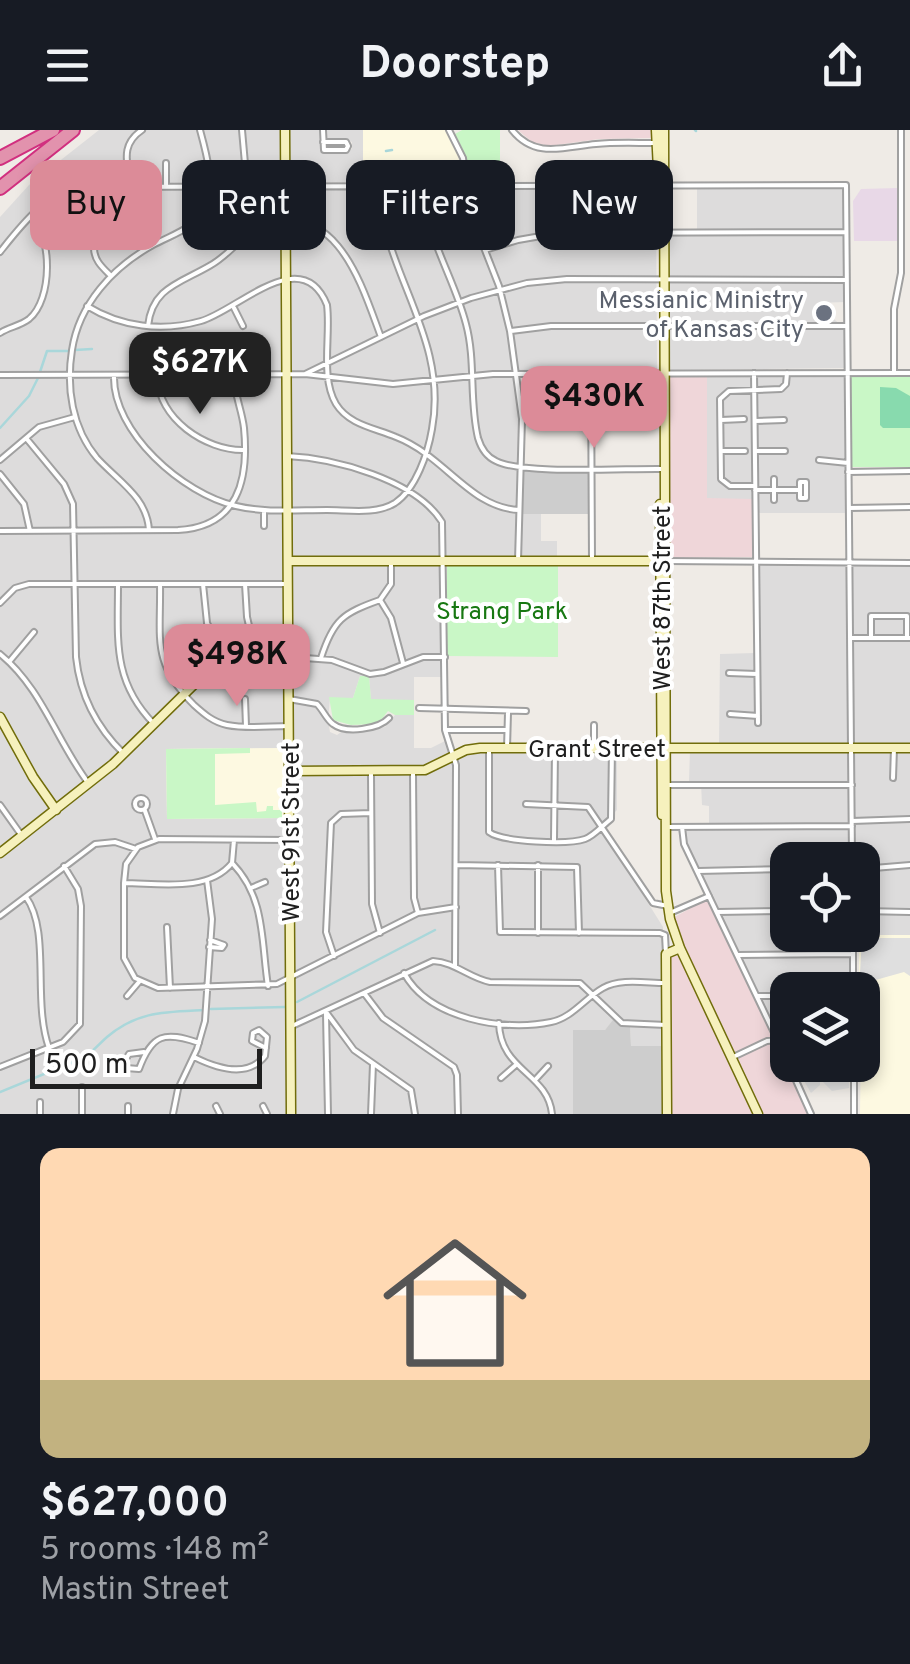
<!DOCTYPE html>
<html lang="en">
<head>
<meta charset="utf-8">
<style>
  :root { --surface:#171b24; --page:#20242c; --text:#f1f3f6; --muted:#9ea1a6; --accent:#dc8b98 }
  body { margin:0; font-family:Overpass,sans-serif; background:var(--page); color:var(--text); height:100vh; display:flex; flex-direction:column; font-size:38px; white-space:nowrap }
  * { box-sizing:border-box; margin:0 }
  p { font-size:32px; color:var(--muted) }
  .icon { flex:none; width:55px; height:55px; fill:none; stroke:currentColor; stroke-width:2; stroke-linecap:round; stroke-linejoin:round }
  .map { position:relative; height:984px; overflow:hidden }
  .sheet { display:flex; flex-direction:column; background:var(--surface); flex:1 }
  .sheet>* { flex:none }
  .guide { position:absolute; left:30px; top:30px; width:850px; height:90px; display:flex; gap:20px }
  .controls { position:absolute; left:770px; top:712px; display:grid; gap:20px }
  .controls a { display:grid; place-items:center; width:110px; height:110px; border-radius:20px; background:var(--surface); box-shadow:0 5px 15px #0003; font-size:50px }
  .scale { position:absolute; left:30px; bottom:25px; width:232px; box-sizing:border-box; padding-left:10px; border:5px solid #1f1f1f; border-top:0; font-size:28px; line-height:35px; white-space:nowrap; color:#1f1f1f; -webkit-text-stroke:8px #fff; paint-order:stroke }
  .price { position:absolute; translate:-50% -85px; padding:0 22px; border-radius:20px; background:var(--accent); color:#111; font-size:32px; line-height:65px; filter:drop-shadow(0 2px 5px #0008) }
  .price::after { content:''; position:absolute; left:50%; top:60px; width:30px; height:22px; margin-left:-15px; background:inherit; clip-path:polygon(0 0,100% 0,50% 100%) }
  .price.active { background:#222; color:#fff }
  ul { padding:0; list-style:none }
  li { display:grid; align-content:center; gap:20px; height:530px; padding:0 40px }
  li span { display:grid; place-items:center; height:310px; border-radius:20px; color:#555 }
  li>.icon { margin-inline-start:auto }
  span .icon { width:180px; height:180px; fill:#fffc; stroke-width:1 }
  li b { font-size:42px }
  .pill { padding:0 35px; border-radius:20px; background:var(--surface); box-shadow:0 5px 15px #0003; font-size:35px; line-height:90px }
  .pill.active { background:var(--accent); color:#111 }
  header { display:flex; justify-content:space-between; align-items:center; height:130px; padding:0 40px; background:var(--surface); font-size:45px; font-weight:700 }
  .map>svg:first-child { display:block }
</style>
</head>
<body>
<header><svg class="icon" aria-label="menu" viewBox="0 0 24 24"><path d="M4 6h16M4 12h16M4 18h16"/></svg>Doorstep<svg class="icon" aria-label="share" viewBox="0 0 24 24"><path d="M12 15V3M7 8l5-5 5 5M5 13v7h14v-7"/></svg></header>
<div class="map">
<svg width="910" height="984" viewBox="0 0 910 984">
  <rect width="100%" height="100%" fill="#efebe6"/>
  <path fill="#dddcdc" d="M 99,0 L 283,0 L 281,54 L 99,56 L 282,59 L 287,618 L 166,619 L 288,688 L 289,984 L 0,984 L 0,87 L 29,55 Z
    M 289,0 L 320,0 L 320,22 L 343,22 L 352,19 L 352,12 L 345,9 L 327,9 L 326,0 L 363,0 L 363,52 L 290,53 Z
    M 840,56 L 844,58 L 845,172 L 816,173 L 845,199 L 845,238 L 668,240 L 668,104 L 697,104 L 697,57 Z
    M 656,58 L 657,239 L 516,241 L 521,290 L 521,384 L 541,384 L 541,411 L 557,411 L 557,429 L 443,429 L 443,547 L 414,547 L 414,570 L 371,570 L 369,547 L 360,546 L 353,568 L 330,568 L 328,591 L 330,602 L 337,605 L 344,600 L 385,597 L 395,585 L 414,585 L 414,618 L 431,618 L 445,611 L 453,628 L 468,621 L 617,620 L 617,680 L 600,696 L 663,797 L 664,916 L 631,916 L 630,897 L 614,890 L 605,900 L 573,900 L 573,984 L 296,984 L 295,681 L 291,680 L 288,62 L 290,59 Z
    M 707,245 L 752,246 L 753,369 L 707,369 Z
    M 758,245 L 845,246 L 847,383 L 758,383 Z
    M 856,432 L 910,435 L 910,616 L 854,613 L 852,434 Z
    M 760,433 L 846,433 L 849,615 L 719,616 L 720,524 L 755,523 L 755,594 L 760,594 Z
    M 910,619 L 910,805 L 855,805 L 862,805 L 862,730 L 854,730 L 854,621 Z
    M 690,620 L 850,621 L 850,730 L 788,730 L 788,805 L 851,805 L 852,860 L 788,860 L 787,907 L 778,908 L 687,714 L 685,699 L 709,698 L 709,676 L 702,675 L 701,653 L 689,652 Z"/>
  <path fill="#efd6d9" d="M 518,0 L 651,0 L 651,8 L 599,9 L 549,16 L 532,12 Z
    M 668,245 L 707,245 L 707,368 L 753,369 L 752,427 L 670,428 Z
    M 705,770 L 709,771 L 772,902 L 770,907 L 736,923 L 732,923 L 683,816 L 673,788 Z
    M 674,824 L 679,827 L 753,984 L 669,984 L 669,827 Z
    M 772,911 L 777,913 L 810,984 L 762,984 L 736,929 Z"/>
  <path fill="#e8d8e7" d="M 898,58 L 898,111 L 854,111 L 853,71 L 861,59 Z"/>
  <path fill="#fdf9e1" d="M 363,0 L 445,0 L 458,25 L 463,51 L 363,52 Z
    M 287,618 L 288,688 L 167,689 L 166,619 Z
    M 859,805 L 910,805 L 910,984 L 860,984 L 862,860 L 859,860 Z"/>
  <path fill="#cdcdcd" d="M 587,340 L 590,342 L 590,384 L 521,384 L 524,341 Z
    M 613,890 L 630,896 L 631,916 L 664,916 L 664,984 L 573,984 L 573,900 L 605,900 Z"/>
  <path fill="#c9f7c6" d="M 462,0 L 500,0 L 500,52 L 470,50 L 466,26 L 455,4 Z
    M 910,244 L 910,337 L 851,337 L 850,245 Z
    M 450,434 L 558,435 L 558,527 L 447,526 L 447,436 Z
    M 360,546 L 369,546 L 371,569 L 414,570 L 414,585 L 395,585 L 388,581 L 378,594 L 351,595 L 333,590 L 329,567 L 353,568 Z
    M 250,618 L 250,623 L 215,624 L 215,675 L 256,672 L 257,682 L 266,681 L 267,676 L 273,676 L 273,680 L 282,680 L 282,688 L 167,689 L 166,619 Z"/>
  <path fill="#88daae" d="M 880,257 L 896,258 L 910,266 L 910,298 L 883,298 L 880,295 Z"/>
  <path fill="#dfdfdf" d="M 862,808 L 910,808 L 910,846 L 904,842 L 872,851 L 872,878 L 865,882 L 865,844 L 860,843 Z
    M 795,935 L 803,938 L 804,935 L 848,935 L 849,958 L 832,961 L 820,949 L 820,955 L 811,963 Z"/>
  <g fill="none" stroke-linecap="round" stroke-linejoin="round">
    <path stroke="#a9d7da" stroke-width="2.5" d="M 695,0 L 696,1
      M 386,21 L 392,20
      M 384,40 L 389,41
      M 75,220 L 92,219
      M 40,242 L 47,221 L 69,221
      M 0,298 L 29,266 L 38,248
      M 297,872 L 435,800
      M 211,879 L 285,877
      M 0,962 L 83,928 C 93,922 99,914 107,907 C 138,881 165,882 204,880"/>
    <defs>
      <path id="street" d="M 242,0 L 247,56
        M 323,0 L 324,20 L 346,20 L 348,16 L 346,12 L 323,12
        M 449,0 L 463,28 L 472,87 L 499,156 L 510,201 L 522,289 L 518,431
        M 512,0 C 535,29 564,17 596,14 C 615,12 635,13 654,13
        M 166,33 L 166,57
        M 423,56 C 425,106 454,147 466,194 C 476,231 469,271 478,308 C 481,318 487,327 496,331 C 522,345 629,338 664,339
        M 485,120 L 518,110 L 558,103 L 846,102
        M 0,122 C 23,93 47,61 86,57 L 846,55 L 852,730
        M 110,145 C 102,137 94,130 94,118 C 94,96 119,93 127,74 C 137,47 112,20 142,0
        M 87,176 C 121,197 162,202 201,191 C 237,181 302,112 327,175 C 331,206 320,247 336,274 C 349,295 375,298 396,307 C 445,326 470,378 519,380
        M 234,178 L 243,196
        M 148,196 C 152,157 181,153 211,135 C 229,125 241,106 260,98 C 336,65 362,156 381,207
        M 511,201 L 551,196 L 846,196
        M 0,203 C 9,197 20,196 29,189 C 53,169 52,107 32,86
        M 591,243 L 592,431
        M 754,243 L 758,593
        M 894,243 L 894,179 L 901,143 L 901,0
        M 305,244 L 424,186 L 471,168 L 527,153 L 567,149 L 846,150
        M 0,245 L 305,244 L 393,254 L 493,244 L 910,243
        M 114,245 C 112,302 183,364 236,376 C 265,383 297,380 327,380 C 348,380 376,385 395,373 C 416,359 428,323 432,299 C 449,207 382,142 379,56
        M 158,247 C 157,288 206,321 244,320
        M 721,290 L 744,289
        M 755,291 L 784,290
        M 26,308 L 64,354 L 73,374 L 76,527 C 80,565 96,597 124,624
        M 721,321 L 745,321
        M 755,321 L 785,321
        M 287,326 C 334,328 416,350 442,392 L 445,600 L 456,635 L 455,836
        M 0,330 L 39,297 L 75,287
        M 819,330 L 848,333
        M 848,342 L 910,341
        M 0,344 L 24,374 L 30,401
        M 774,349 L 774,370
        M 800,352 L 806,352 L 806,368 L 800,368 Z
        M 755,356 L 730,356 L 721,349 L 720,269 L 729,261 L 781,259 L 786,254 L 787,243
        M 755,360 L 799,360
        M 849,378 L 910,377
        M 264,396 L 264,380
        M 149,400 C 147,367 118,351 97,328 C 72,298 66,258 72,220 C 79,174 113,137 153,115 C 173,104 198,98 206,75 C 215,53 206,22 200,0
        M 0,401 L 178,400 C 238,397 249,350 244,298 C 242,280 234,264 234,245
        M 665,431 L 910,433
        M 118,454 C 118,510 112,551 154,594
        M 160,454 C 161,510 151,532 194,575 C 204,584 213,592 227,595 C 247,599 269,596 289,596
        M 203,454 L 207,493 L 224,527
        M 245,454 L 247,487 L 253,513
        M 380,470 L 391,488 L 403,533
        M 380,470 L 391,454 L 391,433
        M 0,473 L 15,458 L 29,454 L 288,454
        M 871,507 L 871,486 L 907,486 L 907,507
        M 850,508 L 910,508
        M 0,524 C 42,558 57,612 89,654
        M 291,527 L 332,530 L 370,544 L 384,542 L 423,527 L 445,527
        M 321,528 C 333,490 343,483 380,470
        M 9,532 L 34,502
        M 729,543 L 757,544
        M 245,569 L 246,596
        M 289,569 L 317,574 C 323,580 327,590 333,594 C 346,604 379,599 389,588
        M 419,578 L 526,581
        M 730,584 L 758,586
        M 447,600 L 507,600
        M 489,618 L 489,702 C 502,712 568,715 585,709 C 594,706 603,695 611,689 L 612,618
        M 507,618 L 508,583
        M 594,618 L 594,595
        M 413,643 L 414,768 L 418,783
        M 371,644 L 372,774 L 380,803
        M 893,648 L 894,618
        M 667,655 L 852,655
        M135 674a6 6 0 1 1 12 0a6 6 0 1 1-12 0Z
        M 526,674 L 588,677 L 653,773 L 668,776
        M 0,675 L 22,706
        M 145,681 L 155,709
        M 852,691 L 910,689
        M 667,697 L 852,696
        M 682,697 L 684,714 L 788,932
        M 290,710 L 159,709 L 138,717 L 126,734 L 124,753 L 124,828 L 135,848 L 158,858 L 277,854 L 418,783 L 456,777
        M 554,710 L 555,620
        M 233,734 C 266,769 261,812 268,856
        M 456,735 L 577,737 L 579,803
        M 498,735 L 500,802 L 660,803 L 665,805 L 666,824
        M 538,735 L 538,803
        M 862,739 L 910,735
        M 698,741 L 788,739
        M 124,753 C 157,753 208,763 232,733 L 234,710
        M 251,758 L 265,752
        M 26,767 C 51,802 32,870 49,918
        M 862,781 L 910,782
        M 672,782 L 709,766
        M 717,782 L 788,781
        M 0,786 L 95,714 L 115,712 L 136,719
        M 167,797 L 170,858
        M 853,805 L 853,860
        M 209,817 L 222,818 L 224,815 L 210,810
        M 738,825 L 853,824
        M 334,826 L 326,802 L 331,693 L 341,684 L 371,683
        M 404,843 C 429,889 504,902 551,892 C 572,888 585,868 603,858 C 620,848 646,853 665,853
        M 364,863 L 383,888 L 454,937 L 457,945 L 458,984
        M 127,866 L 139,852
        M 757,866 L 788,866
        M 326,882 L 354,920 L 411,960 L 415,984
        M 326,884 L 328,984
        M 499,893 C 500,941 548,943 552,984
        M 292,896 L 433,831 C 455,832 469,848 490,852 L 580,853 L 622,893 L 666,895
        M 144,922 L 129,924 L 124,932 L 126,938 L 139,939 C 152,904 164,901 199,913
        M 194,927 C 216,938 247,949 265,926 L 267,907 L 259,900 L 253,903 L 252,911 L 266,918
        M 731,928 L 767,911 L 788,909
        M 789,935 L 811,984
        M 854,935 L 854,984
        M 0,937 L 63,912 L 80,894 L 81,776 L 78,759 L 64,736
        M 501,948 L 517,934
        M 535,950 L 548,936
        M 82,957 L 82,984
        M 128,976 L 128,984
        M 216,976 L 220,984
        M 263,976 L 267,984
        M 40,984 L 40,972
        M 173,984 L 178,959 L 197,919 L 205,891 L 212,789 L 207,750
        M 371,984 L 373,934"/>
      <path id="secondary" d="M 285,0 L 291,984
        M 656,0 L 659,60
        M 664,0 L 666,761 L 670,789 L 680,818 L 758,984
        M 660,374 L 662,685
        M 288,431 L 661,431
        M 0,587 L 33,647 L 56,680
        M 289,641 L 425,640 L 466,620 L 480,618 L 910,618
        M 0,723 L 113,634 L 220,529 L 253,513 L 288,510
        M 667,984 L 666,824 L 680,818"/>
      <path id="highway" d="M 0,28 L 53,0
        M 0,58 L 73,0"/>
    </defs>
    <use href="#street" stroke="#a0a0a0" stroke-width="8"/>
    <use href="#secondary" stroke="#716d0b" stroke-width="11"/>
    <use href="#highway" stroke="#d12f7f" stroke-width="16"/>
    <use href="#street" stroke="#fff" stroke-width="4"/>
    <use href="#secondary" stroke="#f6f1bd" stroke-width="8"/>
    <use href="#highway" stroke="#e292ad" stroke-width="12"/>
  </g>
  <circle fill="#6b7280" stroke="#fff" stroke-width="4" cx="824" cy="183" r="10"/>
  <g text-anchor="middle" stroke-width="8" stroke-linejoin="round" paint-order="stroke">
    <g font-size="25" fill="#5b616d" stroke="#fff" text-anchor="end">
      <text x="804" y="178">Messianic Ministry<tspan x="804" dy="29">of Kansas City</tspan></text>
    </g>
    <g font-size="25" fill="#1f1f1f" stroke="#fff">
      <text transform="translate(661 468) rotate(-90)" y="9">West 87th Street</text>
      <text x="597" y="627">Grant Street</text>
      <text transform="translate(290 702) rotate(-90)" y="9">West 91st Street</text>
    </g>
    <g font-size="25" fill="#187812" stroke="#fff">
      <text x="502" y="489">Strang Park</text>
    </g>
  </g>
</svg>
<div class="controls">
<a><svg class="icon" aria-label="locate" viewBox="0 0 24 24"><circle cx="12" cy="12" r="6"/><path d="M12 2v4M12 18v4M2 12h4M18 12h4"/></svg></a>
<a><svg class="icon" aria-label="layers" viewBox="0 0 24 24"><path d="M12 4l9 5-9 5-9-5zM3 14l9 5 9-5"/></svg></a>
</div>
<div class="scale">500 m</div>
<b class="price active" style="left:200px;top:287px">$627K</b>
<b class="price" style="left:594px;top:321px">$430K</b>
<b class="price" style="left:237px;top:579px">$498K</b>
<div class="guide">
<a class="pill active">Buy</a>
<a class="pill">Rent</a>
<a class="pill">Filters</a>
<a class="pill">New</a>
</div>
</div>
<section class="sheet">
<ul>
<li><span style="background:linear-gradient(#ffd9b3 75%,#c2b280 0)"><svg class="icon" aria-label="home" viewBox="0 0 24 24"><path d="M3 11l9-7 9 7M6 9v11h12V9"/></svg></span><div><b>$627,000</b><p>5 rooms · 148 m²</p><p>Mastin Street</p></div></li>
</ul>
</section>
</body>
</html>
